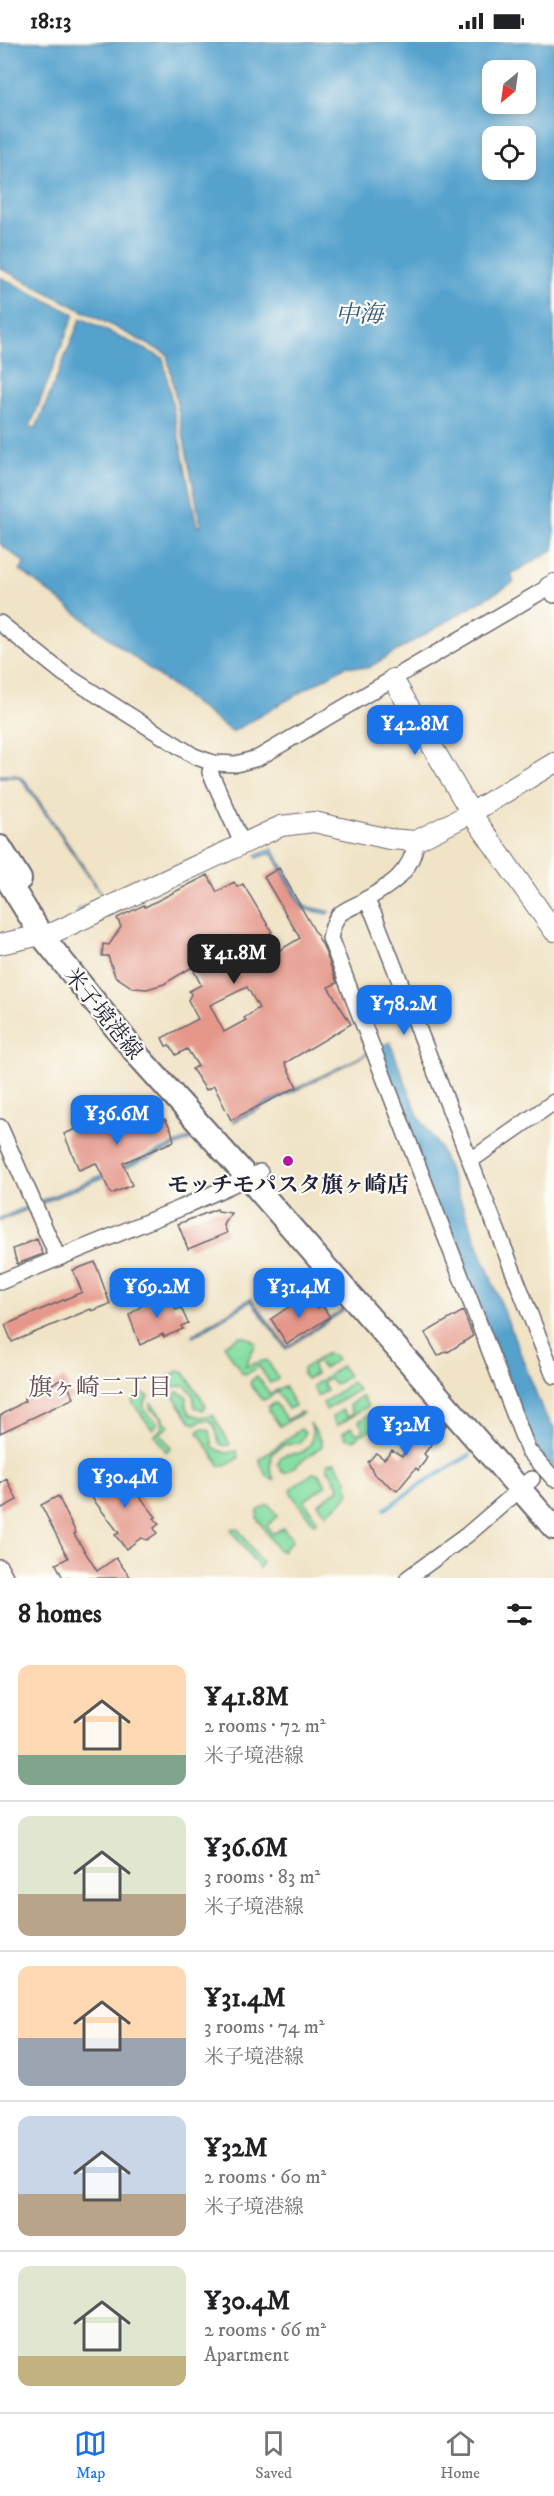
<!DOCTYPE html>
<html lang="en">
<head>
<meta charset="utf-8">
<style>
  :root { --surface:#fff; --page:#f2f2f2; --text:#202124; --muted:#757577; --line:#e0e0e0; --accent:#1a73e8 }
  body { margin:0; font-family:"IM FELL DW Pica","Noto Serif JP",serif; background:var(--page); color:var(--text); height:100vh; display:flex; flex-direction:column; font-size:22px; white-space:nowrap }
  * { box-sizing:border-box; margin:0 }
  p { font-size:20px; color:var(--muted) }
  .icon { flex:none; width:33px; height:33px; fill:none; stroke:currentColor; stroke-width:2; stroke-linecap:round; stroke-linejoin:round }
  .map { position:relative; height:1536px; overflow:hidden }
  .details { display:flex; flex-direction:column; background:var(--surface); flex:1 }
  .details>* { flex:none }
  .needle { width:39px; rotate:209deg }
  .tools { position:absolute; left:482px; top:18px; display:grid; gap:12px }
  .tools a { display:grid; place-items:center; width:54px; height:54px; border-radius:12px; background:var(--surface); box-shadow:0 3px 9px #0003; font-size:30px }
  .price { position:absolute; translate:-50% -51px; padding:0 14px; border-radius:12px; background:var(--accent); color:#fff; font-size:20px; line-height:39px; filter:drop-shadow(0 2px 3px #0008) }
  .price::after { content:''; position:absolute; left:50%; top:36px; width:18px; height:14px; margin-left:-9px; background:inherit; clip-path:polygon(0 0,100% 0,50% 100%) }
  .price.selected { background:#222; color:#fff }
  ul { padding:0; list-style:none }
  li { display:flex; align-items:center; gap:18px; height:150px; padding:0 18px }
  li+li { border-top:2px solid var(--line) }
  li span { display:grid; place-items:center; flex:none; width:168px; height:120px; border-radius:12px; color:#555 }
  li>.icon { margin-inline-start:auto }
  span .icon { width:72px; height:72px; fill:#fffc; stroke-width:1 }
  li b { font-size:26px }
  h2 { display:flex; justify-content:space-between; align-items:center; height:72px; padding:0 18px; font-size:26px }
  .status { display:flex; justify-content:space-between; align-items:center; height:42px; padding:0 30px; background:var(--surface); direction:ltr }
  .status svg { height:16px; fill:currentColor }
  .tabs { display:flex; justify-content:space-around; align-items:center; height:84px; border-top:2px solid var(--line); background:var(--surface); font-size:16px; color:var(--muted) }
  .tabs a { display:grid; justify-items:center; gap:3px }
  .tabs .selected { color:var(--accent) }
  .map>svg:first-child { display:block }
</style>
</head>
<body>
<div class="status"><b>18:13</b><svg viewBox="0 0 49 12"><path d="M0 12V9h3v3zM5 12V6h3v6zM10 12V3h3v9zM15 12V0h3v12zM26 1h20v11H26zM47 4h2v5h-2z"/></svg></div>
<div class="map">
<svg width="554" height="1536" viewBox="0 0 554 1536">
  <rect width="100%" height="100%" fill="#fdfcf7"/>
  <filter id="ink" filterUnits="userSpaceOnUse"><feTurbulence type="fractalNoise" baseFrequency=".0167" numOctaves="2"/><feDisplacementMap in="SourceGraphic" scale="12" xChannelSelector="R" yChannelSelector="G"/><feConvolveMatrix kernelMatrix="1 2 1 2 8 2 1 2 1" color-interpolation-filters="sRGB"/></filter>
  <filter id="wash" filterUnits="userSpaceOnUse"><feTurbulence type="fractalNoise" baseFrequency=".008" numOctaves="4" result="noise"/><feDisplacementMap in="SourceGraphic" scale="24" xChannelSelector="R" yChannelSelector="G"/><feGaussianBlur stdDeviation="1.35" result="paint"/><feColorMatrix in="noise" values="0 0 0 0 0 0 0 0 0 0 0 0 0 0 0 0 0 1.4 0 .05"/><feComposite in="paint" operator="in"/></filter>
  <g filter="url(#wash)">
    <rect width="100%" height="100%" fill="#f0e3c6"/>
    <path fill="#86dea3" stroke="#54806f" stroke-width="1.5" d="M 240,1294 L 249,1296 L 256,1302 L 245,1324 L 267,1318 L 278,1336 L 277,1338 L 270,1341 L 259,1324 L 247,1332 L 242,1331 L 224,1303 Z
      M 327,1311 L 335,1314 L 337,1318 L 324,1326 L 317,1320 L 312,1324 L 316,1332 L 306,1337 L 303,1333 L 303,1327 Z
      M 341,1324 L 348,1334 L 335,1343 L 329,1336 L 323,1340 L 327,1349 L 317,1354 L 313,1344 Z
      M 178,1329 L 183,1329 L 206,1363 L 203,1368 L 195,1365 L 193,1352 L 185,1343 L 168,1346 L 165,1342 L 166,1336 Z
      M 257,1334 L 270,1352 L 284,1344 L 295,1364 L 288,1367 L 277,1350 L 264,1358 L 261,1357 L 250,1342 L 251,1339 Z
      M 352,1340 L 358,1348 L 326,1368 L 323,1361 Z
      M 178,1350 L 187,1355 L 186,1363 L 191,1372 L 201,1375 L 213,1373 L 230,1402 L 227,1404 L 220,1402 C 215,1391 217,1369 195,1382 L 191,1380 L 174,1355 Z
      M 142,1351 L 149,1354 L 144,1360 L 144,1369 L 157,1380 L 156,1384 L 152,1387 L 132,1360 L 135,1355 Z
      M 362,1354 L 368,1364 L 337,1384 L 332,1375 L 342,1368 L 348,1375 L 353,1371 L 349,1363 Z
      M 151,1361 L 169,1384 L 160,1391 L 171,1406 L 166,1410 L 155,1393 C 161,1388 165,1383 160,1374 L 150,1367 Z
      M 275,1361 L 287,1378 L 300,1370 L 303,1371 L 280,1384 L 268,1368 L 269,1364 Z
      M 372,1370 L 375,1384 L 354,1398 L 346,1396 L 343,1391 L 351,1385 L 357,1392 L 363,1388 L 359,1379 Z
      M 310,1381 L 322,1400 L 322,1404 L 287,1430 L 282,1430 L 278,1422 L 281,1415 C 288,1410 293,1413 300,1411 C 313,1406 315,1392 310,1381 Z
      M 202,1386 L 210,1389 L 213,1406 L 226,1411 L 237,1409 L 238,1416 L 225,1424 L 220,1424 L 198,1390 Z
      M 301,1387 L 305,1391 L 300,1401 L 283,1403 L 272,1412 L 270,1426 L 274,1438 C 267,1436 260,1424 260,1417 Z
      M 335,1420 L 347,1438 L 349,1451 L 344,1458 L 326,1472 L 318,1462 L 340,1446 L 327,1425 L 328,1421 Z
      M 313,1431 L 319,1432 L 326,1443 L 304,1459 L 317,1478 L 314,1482 L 290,1450 L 292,1446 Z
      M 267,1463 L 270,1464 L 277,1474 L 267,1484 L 272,1492 L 283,1486 L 293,1498 L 282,1509 L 277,1507 L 257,1476 L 258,1469 Z
      M 233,1486 L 238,1487 L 262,1521 L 259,1526 L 231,1488 Z"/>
    <path fill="#54a2cd" stroke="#3b6284" stroke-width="1.5" fill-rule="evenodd" d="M 0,0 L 554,0 L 554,507 L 511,532 L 514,540 L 368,626 L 346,624 L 232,690 L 20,528 L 25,521 L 0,502 L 0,235 L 74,272 L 30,385 L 36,386 L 80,278 L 83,277 L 163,316 L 197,484 L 201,483 L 167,312 L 0,226 ZM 492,28 L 525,28 L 525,62 L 492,62 ZM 492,94 L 525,94 L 525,128 L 492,128 Z
      M 0,733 L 16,733 L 24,737 L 105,856 L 79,869 L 77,868 L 103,855 L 22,738 L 16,735 L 0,735 Z
      M 273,807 L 304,864 L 329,869 L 328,872 L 302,867 L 274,814 L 269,812 L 257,816 L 256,813 Z
      M 390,1000 L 418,1074 L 440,1106 L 543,1369 L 554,1386 L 554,1428 L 537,1410 L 478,1259 L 369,1011 L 234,1080 L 232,1078 Z
      M 192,1095 L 194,1097 L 0,1179 L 0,1176 Z
      M 251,1256 L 287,1305 L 344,1266 L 345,1268 L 286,1307 L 251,1259 L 193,1295 L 192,1293 Z"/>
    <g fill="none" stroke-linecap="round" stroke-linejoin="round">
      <path stroke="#54a2cd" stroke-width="4" d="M 385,1467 L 423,1441 L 470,1413"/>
    </g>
    <g id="blocks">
      <path fill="#e5978a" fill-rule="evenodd" d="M 279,826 L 323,904 L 337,941 L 328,945 L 351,982 L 285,1021 L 297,1045 L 231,1078 L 214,1044 L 206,1048 L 192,1027 L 198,1024 L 187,1007 L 176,1013 L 172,1006 L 169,1003 L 166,1004 L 162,996 L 198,977 L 188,958 L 191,952 L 189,949 L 201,943 L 192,925 L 164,942 L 147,947 L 133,946 L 115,934 L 108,914 L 102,914 L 103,902 L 109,903 L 121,885 L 117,876 L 144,863 L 145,865 L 208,833 L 217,850 L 234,840 L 237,845 L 243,842 L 272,890 L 267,893 L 277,910 L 300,896 L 264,835 ZM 247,945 L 259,966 L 244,976 L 246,978 L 224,990 L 210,963 Z
        M 158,1069 L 162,1079 L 165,1077 L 171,1087 L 174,1099 L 123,1121 L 132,1143 L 111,1152 L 96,1121 L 79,1128 L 64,1092 L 110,1073 L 116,1086 Z
        M 217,1167 L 218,1169 L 231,1171 L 224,1183 L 227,1191 L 188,1207 L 178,1182 Z
        M 37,1197 L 43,1212 L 17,1222 L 13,1207 Z
        M 95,1220 L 110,1262 L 92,1269 L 91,1267 L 12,1300 L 5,1283 L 82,1250 L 73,1228 Z
        M 167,1250 L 176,1268 L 181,1266 L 188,1281 L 181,1284 L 183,1287 L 164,1295 L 163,1292 L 140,1303 L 129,1273 L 144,1262 L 143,1259 Z
        M 305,1254 L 310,1261 L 312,1259 L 317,1266 L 322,1263 L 330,1275 L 287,1302 L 271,1277 Z
        M 463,1269 L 473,1294 L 448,1310 L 447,1309 L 438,1314 L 425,1291 Z
        M 64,1336 L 74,1356 L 0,1391 L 0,1374 L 25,1359 L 24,1356 Z
        M 434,1373 L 446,1383 L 424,1412 L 427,1415 L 425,1419 L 418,1428 L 416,1426 L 397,1449 L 374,1432 L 368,1420 L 376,1411 L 384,1417 L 392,1408 L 402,1414 Z
        M 119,1428 L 156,1475 L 154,1476 L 159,1482 L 154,1486 L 157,1491 L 147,1498 L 141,1496 L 126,1507 L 115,1493 L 119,1491 L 92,1456 L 95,1454 L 90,1448 L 113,1430 L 115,1431 Z
        M 7,1437 L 17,1458 L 0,1467 L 0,1441 Z
        M 58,1454 L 76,1491 L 74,1492 L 97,1529 L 116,1516 L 131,1536 L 63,1536 L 56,1522 L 68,1516 L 41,1463 Z"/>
    </g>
  </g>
  <g filter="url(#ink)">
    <use href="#blocks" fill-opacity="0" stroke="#6a666c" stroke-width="1.5"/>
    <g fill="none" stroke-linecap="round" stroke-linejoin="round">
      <defs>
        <path id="street" d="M 0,581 L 64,632 L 194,714 L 213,721 L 236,722 L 258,716 L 549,545 L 554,553
          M 213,721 L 210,730 L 242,801
          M 416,799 C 412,833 386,846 358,862 C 352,865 342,869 338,874 C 333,881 332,888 330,896 L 528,1408 L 554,1437
          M 366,857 L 374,873 L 554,1334
          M 0,1085 L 58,1216
          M 470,1119 L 554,1060
          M 0,1240 L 181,1166 L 260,1130
          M 0,1525 L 6,1536
          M 408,1536 L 467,1493 L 532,1437"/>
        <path id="secondary" d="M 549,545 L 554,542
          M 393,637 L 471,771 L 554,889
          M 0,902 L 55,890 L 281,784 L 314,780 L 389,797 L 416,799 L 471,771 L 554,721"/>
        <path id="primary" d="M 0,805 L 20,837
          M 0,826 L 42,894 L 140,1016 L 248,1136 L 554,1486"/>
      </defs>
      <use href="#street" stroke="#6a666c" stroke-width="18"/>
      <use href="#secondary" stroke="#6a666c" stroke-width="22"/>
      <use href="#primary" stroke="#6a666c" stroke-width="26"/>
      <use href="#street" stroke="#fff" stroke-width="15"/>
      <use href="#secondary" stroke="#fff" stroke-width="20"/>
      <use href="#primary" stroke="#fff" stroke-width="22"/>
    </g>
  </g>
  <circle fill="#b5179e" stroke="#fdfcf7" stroke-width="2" cx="288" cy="1119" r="6"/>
  <g text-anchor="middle" stroke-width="4.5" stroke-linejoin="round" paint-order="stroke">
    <g font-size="22" fill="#22223b" stroke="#fdfcf7">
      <text transform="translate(104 971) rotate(51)" y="8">米子境港線</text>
    </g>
    <g font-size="22" font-weight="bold" fill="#22223b" stroke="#fdfcf7">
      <text x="288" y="1150">モッチモパスタ旗ヶ崎店</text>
    </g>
    <g font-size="24" font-style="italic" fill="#385c7d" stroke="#fdfcf7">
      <text x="359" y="280">中海</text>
    </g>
    <g font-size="24" fill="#664b57" stroke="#fdfcf7">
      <text x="100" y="1353">旗ヶ崎二丁目</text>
    </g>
  </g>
</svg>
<div class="tools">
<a><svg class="needle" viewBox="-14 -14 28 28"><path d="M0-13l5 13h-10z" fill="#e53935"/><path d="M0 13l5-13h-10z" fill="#757577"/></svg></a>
<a><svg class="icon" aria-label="locate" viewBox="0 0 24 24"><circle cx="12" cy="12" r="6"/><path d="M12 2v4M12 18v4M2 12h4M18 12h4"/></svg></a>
</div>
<b class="price" style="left:415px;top:714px">¥42.8M</b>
<b class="price selected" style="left:234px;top:943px">¥41.8M</b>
<b class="price" style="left:404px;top:994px">¥78.2M</b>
<b class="price" style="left:117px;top:1104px">¥36.6M</b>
<b class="price" style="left:157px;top:1277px">¥69.2M</b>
<b class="price" style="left:299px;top:1277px">¥31.4M</b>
<b class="price" style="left:406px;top:1415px">¥32M</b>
<b class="price" style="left:125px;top:1467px">¥30.4M</b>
</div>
<section class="details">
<h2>8 homes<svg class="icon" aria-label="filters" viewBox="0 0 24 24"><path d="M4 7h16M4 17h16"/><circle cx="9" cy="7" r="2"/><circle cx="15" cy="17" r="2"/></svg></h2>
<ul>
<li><span style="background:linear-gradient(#ffd9b3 75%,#7fa58c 0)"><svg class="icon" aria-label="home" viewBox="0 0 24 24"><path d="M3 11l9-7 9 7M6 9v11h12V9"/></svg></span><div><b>¥41.8M</b><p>2 rooms · 72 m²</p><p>米子境港線</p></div></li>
<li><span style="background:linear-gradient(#dfe7d0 65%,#b9a48a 0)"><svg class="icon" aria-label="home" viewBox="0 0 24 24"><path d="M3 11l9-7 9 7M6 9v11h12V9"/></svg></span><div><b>¥36.6M</b><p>3 rooms · 83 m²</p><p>米子境港線</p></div></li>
<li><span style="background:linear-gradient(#ffd9b3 60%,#9aa5b1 0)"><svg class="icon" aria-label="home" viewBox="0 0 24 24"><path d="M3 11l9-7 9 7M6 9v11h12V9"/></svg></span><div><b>¥31.4M</b><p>3 rooms · 74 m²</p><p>米子境港線</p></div></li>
<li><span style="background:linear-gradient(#c9d6e8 65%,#b9a48a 0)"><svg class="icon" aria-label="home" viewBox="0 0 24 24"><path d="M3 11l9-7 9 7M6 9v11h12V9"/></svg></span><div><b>¥32M</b><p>2 rooms · 60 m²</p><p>米子境港線</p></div></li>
<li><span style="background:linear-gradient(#dfe7d0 75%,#c2b280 0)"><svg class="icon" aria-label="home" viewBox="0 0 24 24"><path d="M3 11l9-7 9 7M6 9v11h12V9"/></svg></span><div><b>¥30.4M</b><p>2 rooms · 66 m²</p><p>Apartment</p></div></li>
</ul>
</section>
<nav class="tabs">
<a class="selected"><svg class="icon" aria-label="map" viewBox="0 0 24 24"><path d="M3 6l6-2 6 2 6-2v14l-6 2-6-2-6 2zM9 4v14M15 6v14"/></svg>Map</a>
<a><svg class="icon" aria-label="saved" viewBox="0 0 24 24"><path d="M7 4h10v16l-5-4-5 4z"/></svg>Saved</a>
<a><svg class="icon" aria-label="home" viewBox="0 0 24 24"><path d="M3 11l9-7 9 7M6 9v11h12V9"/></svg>Home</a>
</nav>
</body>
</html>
